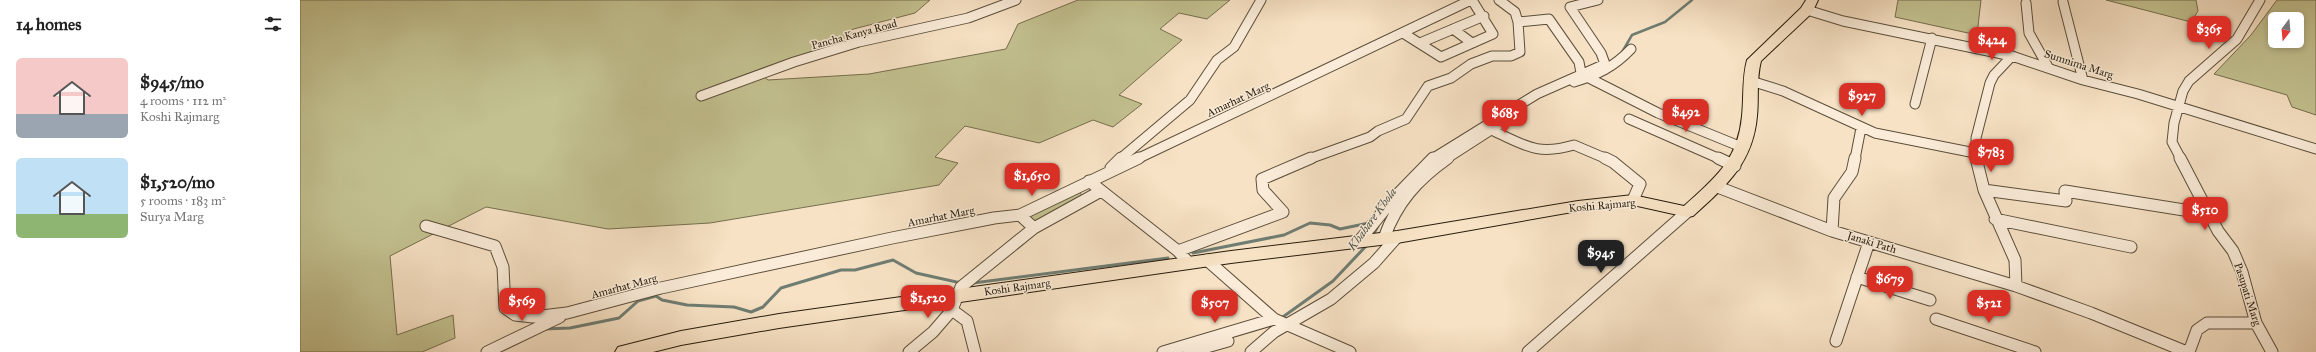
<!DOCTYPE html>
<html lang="en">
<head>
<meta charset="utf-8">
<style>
  :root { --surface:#fff; --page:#f6f6f6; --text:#222; --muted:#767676; --accent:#d93025 }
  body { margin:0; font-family:"IM FELL Great Primer",serif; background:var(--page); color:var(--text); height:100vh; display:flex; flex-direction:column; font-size:15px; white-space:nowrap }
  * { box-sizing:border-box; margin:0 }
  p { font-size:13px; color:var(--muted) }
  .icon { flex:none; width:22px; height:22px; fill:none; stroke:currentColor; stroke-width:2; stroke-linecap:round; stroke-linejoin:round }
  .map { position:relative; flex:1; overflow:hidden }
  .panel { display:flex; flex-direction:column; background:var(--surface); width:300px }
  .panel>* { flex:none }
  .needle { width:26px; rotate:196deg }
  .controls { position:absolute; left:1968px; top:12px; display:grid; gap:8px }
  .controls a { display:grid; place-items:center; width:36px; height:36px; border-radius:6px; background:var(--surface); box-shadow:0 2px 6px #0003; font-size:20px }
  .price { position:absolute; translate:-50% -34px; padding:0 9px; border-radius:8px; background:var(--accent); color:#fff; font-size:13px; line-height:26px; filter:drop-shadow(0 1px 2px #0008) }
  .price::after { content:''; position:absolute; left:50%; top:24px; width:12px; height:9px; margin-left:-6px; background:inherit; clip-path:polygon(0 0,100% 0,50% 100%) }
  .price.selected { background:#222; color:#fff }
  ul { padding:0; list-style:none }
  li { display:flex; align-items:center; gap:12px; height:100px; padding:0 16px }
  li span { display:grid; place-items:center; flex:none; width:112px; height:80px; border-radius:6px; color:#555 }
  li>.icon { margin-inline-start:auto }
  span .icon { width:48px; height:48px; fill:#fffc; stroke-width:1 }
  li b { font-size:17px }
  h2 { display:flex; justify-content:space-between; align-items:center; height:48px; padding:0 16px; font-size:17px }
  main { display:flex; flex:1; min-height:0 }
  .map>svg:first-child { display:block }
</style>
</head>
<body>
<main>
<section class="panel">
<h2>14 homes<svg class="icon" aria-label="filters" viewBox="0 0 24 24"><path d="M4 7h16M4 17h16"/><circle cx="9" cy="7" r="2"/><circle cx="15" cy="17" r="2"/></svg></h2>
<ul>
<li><span style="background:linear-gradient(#f6c9c9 70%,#9aa5b1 0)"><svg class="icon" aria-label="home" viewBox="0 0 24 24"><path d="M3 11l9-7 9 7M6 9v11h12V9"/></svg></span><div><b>$945/mo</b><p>4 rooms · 112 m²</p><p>Koshi Rajmarg</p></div></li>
<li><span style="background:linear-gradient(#bfe0f5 70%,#8fb573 0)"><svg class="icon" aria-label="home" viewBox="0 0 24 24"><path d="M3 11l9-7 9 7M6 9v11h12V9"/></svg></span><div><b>$1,520/mo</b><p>5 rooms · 183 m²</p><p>Surya Marg</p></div></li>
</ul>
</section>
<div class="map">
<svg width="2016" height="352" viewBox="0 0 2016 352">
  <rect width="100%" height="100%" fill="#f7e2c5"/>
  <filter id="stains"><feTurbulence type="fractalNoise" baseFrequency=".005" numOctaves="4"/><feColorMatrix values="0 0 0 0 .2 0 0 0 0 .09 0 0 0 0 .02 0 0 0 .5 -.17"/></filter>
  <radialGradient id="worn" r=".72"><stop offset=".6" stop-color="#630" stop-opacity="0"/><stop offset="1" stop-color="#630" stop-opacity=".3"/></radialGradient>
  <path fill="#c3c190" stroke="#766e4e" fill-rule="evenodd" d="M 0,0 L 630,0 L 615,13 L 550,30 L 559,42 L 461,74 L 468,80 L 569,74 L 706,49 L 718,24 L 778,0 L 930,0 L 907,19 L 879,13 L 860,29 L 882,40 L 819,95 L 842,104 L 813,127 L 793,120 L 739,143 L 665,126 L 635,157 L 658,163 L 639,185 L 410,223 L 308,229 L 186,207 L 90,256 L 97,335 L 153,315 L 155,338 L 122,352 L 0,352 Z
    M 1598,0 L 1681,0 L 1677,35 L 1595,17 Z
    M 1806,0 L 1896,0 L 1898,11 L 1891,22 Z
    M 1977,0 L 2016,0 L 2016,115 L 1992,107 L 1987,95 L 1914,74 L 1951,35 ZM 1975,19 L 1997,19 L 1997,41 L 1975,41 Z
    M 779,192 L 783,196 L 735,222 L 724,216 Z"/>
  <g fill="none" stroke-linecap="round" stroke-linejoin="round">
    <path stroke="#6f7d73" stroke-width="2.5" d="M 1321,54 L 1332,35 L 1365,22 L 1392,0"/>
    <path stroke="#6f7d73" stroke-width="3" d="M 1072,237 L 1078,226
      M 893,253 L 984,235 L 1010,223 L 1030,225 L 1040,229 L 1069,223
      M 673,283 L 868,258
      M 199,289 L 200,301
      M 980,319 L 1033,281 L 1067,245
      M 244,329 L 270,328 L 319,318 L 338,301 L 356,296 L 362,300 L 387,305 L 434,307 L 451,312 L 463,307 L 481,288 L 541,270 L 555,270 L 593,260 L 616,273 L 661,283"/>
    <defs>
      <path id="minor-far1" d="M 1763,2 L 1783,80
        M 1726,3 L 1729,33 L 1748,67
        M 1507,10 L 1543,21 L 1712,56 L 1783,80 L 1838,94 L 2016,149
        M 1218,22 L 1249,19 L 1279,62 L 1281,73
        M 1153,29 L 1172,43
        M 1103,33 L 1141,57 L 1193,34 L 1172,0
        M 1120,43 L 1184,16
        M 1287,77 L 1358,113 L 1444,148
        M 1451,81 L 1483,91 L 1575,133 L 1675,153
        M 1274,82 C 1297,75 1314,67 1331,49
        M 401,96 L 494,62 L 559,42 L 668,18 L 716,0
        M 1615,104 L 1632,38
        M 1329,119 L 1420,159
        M 1191,130 C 1225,145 1236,156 1274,145 L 1307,159
        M 820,159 L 890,100 L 917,60 L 934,47 L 961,0
        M 837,159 L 1171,0
        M 1009,159 L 1070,137 L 1078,131 L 1106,119 L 1128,86 L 1151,78 L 1171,64 L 1192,56 L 1211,56 L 1220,52 L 1218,22 L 1215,12 L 1199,0
        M 1132,159 L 1237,94 L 1305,64 L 1301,53 L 1270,7 L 1298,0
        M 1146,159 L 1219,112
        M 1555,159 L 1561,128
        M 1677,159 L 1676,138 L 1690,83 L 1694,75 L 1712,56
        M 1881,159 L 1872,142 L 1874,123 L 1883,91 L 1889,81 L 1937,39 L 1960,0"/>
      <path id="minor" d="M 1305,158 L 1313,162 L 1340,184 L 1333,200
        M 1418,158 L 1435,166
        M 1676,158 L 1684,190 L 1715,260 L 1716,286
        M 1880,158 L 1918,231 L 1933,251 L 1942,272 L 1956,323 L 1972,352
        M 811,168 L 821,158
        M 789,181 L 878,251 L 889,263
        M 1415,186 L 1532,231 L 1716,286 L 1791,313 L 1887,352
        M 1684,190 L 1766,201 L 1765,191 L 1909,214
        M 1695,219 L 1831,247
        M 126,226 L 195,246 L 203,267 L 205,308 L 215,315 L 233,317 L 267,313 L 361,288 L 592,238 L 694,218 L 720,215 L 839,158
        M 734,228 L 801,191
        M 1532,231 L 1534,198 L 1552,172 L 1555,158
        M 1084,238 C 1097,202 1117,180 1148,158
        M 1060,240 L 1094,198 L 1133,158
        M 878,251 L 983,212 L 963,190 L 962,179 L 1011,158
        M 907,260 L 974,319 L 1050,352
        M 1557,277 L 1630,300
        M 652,310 L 667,321 L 675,352
        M 1636,319 L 1735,352
        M 1536,341 L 1569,242
        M 187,352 L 260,317
        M 609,352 L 633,332 L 652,310 L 661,287 L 734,228 L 720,215
        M 863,352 L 974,319
        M 889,352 L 928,341
        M 951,352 L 974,332 L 1031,299 L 1074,263 L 1097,237
        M 1228,352 L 1387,212
        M 1889,352 L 1897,330 L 1907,323 L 1956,323"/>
      <path id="primary" d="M 1506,0 L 1518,0 L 1512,13 L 1461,61 C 1456,80 1459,98 1457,116 C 1453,163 1426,186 1393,216 L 1387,217 L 1333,205 L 1278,211 L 1097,243 L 931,263 L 479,328 L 381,345 L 353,352 L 315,352 L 318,347 L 381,331 L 479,314 L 931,251 L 1097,231 L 1278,201 L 1333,195 L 1384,206 C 1415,178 1438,160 1442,116 C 1444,97 1442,78 1447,60 L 1501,8 Z"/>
    </defs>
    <use href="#minor-far1" stroke="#5c4e3a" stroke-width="11"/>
    <use href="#minor" stroke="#5c4e3a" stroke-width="13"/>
    <use href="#primary" stroke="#281c0b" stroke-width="2"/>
    <use href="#minor-far1" stroke="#faecd9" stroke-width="9"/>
    <use href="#minor" stroke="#faecd9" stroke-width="11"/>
    <use href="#primary" fill="#f7e2c5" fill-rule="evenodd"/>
  </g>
  <g text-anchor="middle" stroke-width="3" stroke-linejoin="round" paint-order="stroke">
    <g font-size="11" fill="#281c0b" stroke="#faecd9">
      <text transform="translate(554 34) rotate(-15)" y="4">Pancha Kanya Road</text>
      <text transform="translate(1779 64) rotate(18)" y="4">Sumnima Marg</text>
      <text transform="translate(938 99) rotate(-25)" y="4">Amarhat Marg</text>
      <text transform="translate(1302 205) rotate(-5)" y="4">Koshi Rajmarg</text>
      <text transform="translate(641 216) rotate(-11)" y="4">Amarhat Marg</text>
      <text transform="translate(1572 242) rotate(17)" y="4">Janaki Path</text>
      <text transform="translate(324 286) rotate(-15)" y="4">Amarhat Marg</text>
      <text transform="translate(717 287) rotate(-8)" y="4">Koshi Rajmarg</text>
      <text transform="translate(1948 294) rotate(72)" y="4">Pasupati Marg</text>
    </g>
    <g font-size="12" font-style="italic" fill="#515448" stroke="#faecd9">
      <text transform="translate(1072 219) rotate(-54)" y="4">Khahare Khola</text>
    </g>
  </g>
  <rect width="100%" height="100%" filter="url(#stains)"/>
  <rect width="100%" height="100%" fill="url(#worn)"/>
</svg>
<div class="controls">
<a><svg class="needle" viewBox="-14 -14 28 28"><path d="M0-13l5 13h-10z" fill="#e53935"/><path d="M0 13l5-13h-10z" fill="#767676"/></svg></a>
</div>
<b class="price" style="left:1909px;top:50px">$365</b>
<b class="price" style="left:1692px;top:61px">$424</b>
<b class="price" style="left:1562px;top:117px">$927</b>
<b class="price" style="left:1386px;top:133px">$492</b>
<b class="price" style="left:1205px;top:134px">$685</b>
<b class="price" style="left:1691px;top:173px">$783</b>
<b class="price" style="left:732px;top:197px">$1,650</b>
<b class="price" style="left:1905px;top:231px">$510</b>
<b class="price selected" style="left:1301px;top:274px">$945</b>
<b class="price" style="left:1590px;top:300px">$679</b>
<b class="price" style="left:628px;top:319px">$1,520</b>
<b class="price" style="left:222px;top:322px">$569</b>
<b class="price" style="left:915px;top:324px">$507</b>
<b class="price" style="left:1689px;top:324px">$521</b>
</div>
</main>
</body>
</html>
